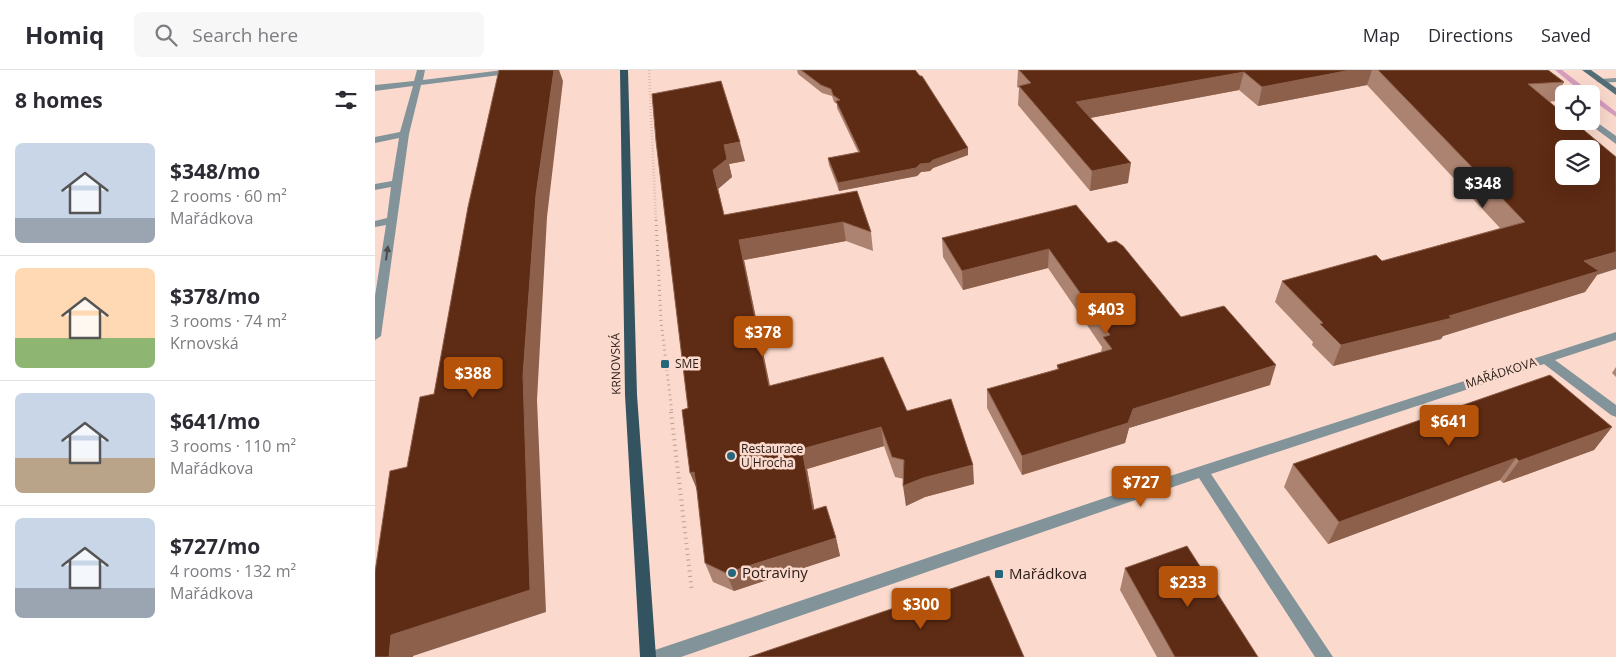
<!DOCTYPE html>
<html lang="en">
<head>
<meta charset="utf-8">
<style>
  :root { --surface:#fff; --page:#f7f7f7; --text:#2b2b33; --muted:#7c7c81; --line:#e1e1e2; --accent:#b45309 }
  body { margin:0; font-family:"Open Sans",sans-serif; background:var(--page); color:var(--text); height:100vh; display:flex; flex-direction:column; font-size:19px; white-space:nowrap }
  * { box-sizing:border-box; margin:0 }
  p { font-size:16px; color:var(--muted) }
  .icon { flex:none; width:28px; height:28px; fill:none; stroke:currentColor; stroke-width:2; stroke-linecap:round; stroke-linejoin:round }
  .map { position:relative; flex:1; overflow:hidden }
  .drawer { display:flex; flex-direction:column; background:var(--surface); width:375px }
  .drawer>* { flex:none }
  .buttons { position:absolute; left:1180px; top:15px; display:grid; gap:10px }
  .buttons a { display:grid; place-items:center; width:45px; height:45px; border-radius:8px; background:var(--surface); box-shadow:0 5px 20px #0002; font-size:25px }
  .price { position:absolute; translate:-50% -42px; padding:0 11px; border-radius:5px; background:var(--accent); color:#fff; font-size:16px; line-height:32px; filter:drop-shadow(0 1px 2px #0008) }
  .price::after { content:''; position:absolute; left:50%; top:30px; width:15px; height:11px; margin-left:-8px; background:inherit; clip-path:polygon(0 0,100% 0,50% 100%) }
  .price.current { background:#222; color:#fff }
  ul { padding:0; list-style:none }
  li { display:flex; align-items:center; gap:15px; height:125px; padding:0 15px }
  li+li { border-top:1px solid var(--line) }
  li span { display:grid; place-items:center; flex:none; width:140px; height:100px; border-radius:8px; color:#555 }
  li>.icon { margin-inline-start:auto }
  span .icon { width:60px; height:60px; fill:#fffc; stroke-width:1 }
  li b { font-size:21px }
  h2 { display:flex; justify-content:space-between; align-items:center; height:60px; padding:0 15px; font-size:21px }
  header { display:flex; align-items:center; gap:30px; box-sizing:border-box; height:70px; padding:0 25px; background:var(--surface); border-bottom:1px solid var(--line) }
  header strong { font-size:24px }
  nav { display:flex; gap:28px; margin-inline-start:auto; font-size:18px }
  .search { width:350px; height:45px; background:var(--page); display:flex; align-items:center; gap:12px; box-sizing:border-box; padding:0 18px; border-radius:8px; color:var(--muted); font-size:19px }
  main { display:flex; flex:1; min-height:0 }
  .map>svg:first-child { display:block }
</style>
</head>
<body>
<header>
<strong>Homiq</strong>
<div class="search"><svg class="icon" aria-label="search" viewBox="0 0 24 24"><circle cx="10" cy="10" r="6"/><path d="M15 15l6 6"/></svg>Search here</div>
<nav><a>Map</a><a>Directions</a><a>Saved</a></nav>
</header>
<main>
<section class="drawer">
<h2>8 homes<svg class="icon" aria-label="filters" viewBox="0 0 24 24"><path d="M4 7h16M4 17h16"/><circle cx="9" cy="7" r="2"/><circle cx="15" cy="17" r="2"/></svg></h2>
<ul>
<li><span style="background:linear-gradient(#c9d6e8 75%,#9aa5b1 0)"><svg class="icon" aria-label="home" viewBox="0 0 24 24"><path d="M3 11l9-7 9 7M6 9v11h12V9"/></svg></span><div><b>$348/mo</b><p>2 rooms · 60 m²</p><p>Mařádkova</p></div></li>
<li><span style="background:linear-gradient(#ffd9b3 70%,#8fb573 0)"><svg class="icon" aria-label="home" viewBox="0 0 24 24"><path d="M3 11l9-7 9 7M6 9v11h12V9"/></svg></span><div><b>$378/mo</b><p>3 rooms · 74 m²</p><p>Krnovská</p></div></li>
<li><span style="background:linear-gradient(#c9d6e8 65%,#b9a48a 0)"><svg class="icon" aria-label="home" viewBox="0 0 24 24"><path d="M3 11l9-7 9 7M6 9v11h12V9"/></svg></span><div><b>$641/mo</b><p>3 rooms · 110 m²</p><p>Mařádkova</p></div></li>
<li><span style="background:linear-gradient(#c9d6e8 70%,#9aa5b1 0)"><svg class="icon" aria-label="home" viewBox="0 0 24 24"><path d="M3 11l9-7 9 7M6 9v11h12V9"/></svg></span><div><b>$727/mo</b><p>4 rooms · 132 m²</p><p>Mařádkova</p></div></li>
</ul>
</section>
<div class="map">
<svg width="1241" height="587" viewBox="0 0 1241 587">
  <rect width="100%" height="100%" fill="#fbdacd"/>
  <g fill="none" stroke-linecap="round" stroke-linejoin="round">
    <path fill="#d69cbe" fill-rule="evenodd" d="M 1180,0 L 1187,0 L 1241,42 L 1241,47 L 1216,29 L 1216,24 L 1209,24 Z"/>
    <path stroke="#ba9f94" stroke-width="2.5" stroke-dasharray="0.5 2.5" stroke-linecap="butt" d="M 274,0 L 281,151"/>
    <path stroke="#ba9f94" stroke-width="3" stroke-dasharray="1 4" stroke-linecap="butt" d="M 281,150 L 286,251 L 297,343"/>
    <path stroke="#ba9f94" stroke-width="4" stroke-dasharray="1 4.5" stroke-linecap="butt" d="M 296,342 L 317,522"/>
    <path fill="#82939a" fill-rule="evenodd" d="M 1150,0 L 1159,0 L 1189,24 L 1189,31 Z
      M 1216,48 L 1241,66 L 1241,74 L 1213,53 L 1212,51 L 1216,51 Z"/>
    <path fill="#82939a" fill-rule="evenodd" d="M 42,0 L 50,0 L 48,10 L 128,0 L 152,0 L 148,2 L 46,15 L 34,64 L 6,266 L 0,270 L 0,226 L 11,155 L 0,157 L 0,151 L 12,148 L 16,117 L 0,120 L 0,114 L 17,111 L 24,68 L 0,73 L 0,67 L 25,62 L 38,16 L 0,21 L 0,15 L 39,11 Z
      M 1241,8 L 1241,12 L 1225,13 L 1221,11 L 1225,9 Z
      M 1241,262 L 1241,270 L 1180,290 L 1241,335 L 1241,347 L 1236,345 L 1169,294 L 836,404 L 958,587 L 940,587 L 824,408 L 306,587 L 275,587 L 277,581 L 283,579 L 792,407 Z"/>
    <path fill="#536e77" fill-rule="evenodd" d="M 1207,0 L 1216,0 L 1241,18 L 1241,25 Z"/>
    <path fill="#32535f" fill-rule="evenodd" d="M 245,0 L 253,0 L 262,325 L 281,587 L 265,587 L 250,325 Z"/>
  </g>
  <path fill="#ac8270" d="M 422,0 L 540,0 L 593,78 L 593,85 L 558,98 L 555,101 L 546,102 L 542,106 L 464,121 L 454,95 L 453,88 L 483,82 L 462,38 L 462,34 L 459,32 L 457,26 L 447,23 L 423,4 Z
    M 643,0 L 1173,0 L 1189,12 L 1180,31 L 1174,32 L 1222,205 L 1210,222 L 1068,266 L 1066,269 L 958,296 L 937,275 L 938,272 L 900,232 L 907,211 L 1007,191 L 1125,158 L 992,15 L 883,36 L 864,20 L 715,48 L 753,113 L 715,121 L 643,35 L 644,18 L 642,17 Z
    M 281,71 L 370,91 L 354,94 L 357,107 L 343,119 L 349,145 L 482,121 L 496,162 L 498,181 L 471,171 L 369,190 L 395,316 L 532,341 L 599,414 L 550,427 L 531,436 L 529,409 L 520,407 L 509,376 L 432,399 L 439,439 L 461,468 L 465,486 L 359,521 L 338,512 L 330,493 L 313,338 Z
    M 567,168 L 733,173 L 806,247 L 895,315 L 754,358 L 750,373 L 647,405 L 612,338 L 612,319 L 682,299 L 682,295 L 726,283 L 727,277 L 673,198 L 588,220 L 568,187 Z
    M 1241,297 L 1241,307 L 1237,303 Z
    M 1237,357 L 1219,380 L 1128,413 L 1125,410 L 953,474 L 909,417 L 918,394 Z
    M 750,498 L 883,587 L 782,587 L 745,520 Z"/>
  <path fill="#8d604c" d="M 179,0 L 184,0 L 188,11 L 172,147 L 162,330 L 171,542 L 38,586 L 38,587 L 14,587 L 16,565 L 148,306 L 161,125 Z
    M 976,0 L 997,0 L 992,15 L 883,36 L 887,17 Z
    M 869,2 L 864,20 L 699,51 L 701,32 Z
    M 365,72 L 370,91 L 354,94 L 357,107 L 343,119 L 354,164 L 338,100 L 349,75 Z
    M 593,78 L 593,85 L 558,98 L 555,101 L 546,102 L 542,106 L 464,121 L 463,113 L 545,94 Z
    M 756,93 L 753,113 L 715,121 L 717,101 Z
    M 468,152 L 471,171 L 369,190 L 399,336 L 394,316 L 364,170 Z
    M 674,179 L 673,198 L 588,220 L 587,201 Z
    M 1241,182 L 1241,199 L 1222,205 L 1210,222 L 1068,266 L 1066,269 L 958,296 L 966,275 L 1074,246 L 1209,191 Z
    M 901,295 L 895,315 L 754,358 L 750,373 L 647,405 L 647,386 L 758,339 Z
    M 506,357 L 509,376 L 432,399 L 443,459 L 438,440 L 427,379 Z
    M 1237,357 L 1219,380 L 1128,413 L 1144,391 Z
    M 1141,388 L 1125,410 L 953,474 L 964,452 Z
    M 598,395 L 599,414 L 550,427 L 531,436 L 528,416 L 548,408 Z
    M 319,402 L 323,422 L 315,403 Z
    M 461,468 L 465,486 L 359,521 L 351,503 Z"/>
  <path fill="#5e2b14" stroke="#8d604c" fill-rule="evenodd" d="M 124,0 L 179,0 L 161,125 L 148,306 L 155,520 L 16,565 L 14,587 L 0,587 L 0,502 L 15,401 L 32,397 L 45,327 L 59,324 L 93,137 Z
    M 426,0 L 540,0 L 545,6 L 547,6 L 593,78 L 558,90 L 555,93 L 545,94 L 541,98 L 463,113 L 453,88 L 485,82 L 461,31 L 465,30 L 458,25 L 456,19 L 446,15 Z
    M 644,0 L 976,0 L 887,17 L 869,2 L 701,32 L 756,93 L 717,101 L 644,16 L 656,13 Z
    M 1003,0 L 1173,0 L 1189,12 L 1153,14 L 1189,44 L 1189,51 L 1198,51 L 1241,87 L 1241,182 L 1209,191 L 1224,201 L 1074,246 L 1077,248 L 966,275 L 945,254 L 948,253 L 907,211 L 1001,185 L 1007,191 L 1150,152 ZM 1189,79 L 1216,79 L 1216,106 L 1189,106 Z
    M 346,11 L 365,72 L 349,75 L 352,89 L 338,100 L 349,145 L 482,121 L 496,162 L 468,152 L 364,170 L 394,316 L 508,287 L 532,341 L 576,329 L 598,395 L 548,408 L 528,416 L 529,390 L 517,387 L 506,357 L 427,379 L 438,440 L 451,436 L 461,468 L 351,503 L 330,493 L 322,421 L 319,402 L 315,403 L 307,340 L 313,338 L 281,71 L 277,24 Z
    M 701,135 L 733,173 L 741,171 L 748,176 L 806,247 L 849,236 L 901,295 L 758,339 L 753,353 L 647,386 L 612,319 L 684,299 L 682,295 L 737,279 L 728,267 L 735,265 L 674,179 L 587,201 L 567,168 Z
    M 1175,305 L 1237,357 L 1144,391 L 1141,388 L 964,452 L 918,394 Z
    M 812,476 L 883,587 L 800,587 L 750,498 Z
    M 614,506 L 649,587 L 374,587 Z"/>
  <defs><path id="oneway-solid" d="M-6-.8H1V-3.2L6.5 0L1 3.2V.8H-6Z" transform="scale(1.25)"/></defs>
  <use fill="#4d4b4a" href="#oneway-solid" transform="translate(12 183) rotate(-82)"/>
  <g fill="#26667b" stroke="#fbdacd" stroke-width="2">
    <rect x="285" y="289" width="10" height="10" rx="2.5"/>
    <circle cx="356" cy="386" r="5"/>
    <circle cx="357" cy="503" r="5"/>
    <rect x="619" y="499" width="10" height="10" rx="2.5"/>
  </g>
  <g text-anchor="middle" stroke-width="5" stroke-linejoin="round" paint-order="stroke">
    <g font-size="12" fill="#291b15" stroke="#fbdacd">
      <text transform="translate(241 294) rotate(-91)" y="4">KRNOVSKÁ</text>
      <text transform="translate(1126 303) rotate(-18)" y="4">MAŘÁDKOVA</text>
    </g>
    <g font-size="12" fill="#291b15" stroke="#fbdacd" text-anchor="start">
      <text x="300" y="298">SME</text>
      <text x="366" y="383">Restaurace<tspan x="366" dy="14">U Hrocha</tspan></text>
    </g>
    <g font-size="15" fill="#291b15" stroke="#fbdacd" text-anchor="start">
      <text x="367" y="508">Potraviny</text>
      <text x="634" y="509">Mařádkova</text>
    </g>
  </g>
</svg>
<div class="buttons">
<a><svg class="icon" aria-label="locate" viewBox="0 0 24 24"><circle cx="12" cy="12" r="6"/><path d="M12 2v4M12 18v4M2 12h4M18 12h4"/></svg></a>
<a><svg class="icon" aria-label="layers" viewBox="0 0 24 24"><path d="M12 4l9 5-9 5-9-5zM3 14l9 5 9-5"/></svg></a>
</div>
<b class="price current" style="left:1108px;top:139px">$348</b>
<b class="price" style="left:731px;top:265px">$403</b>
<b class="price" style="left:388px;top:288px">$378</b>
<b class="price" style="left:98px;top:329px">$388</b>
<b class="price" style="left:1074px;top:377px">$641</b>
<b class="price" style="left:766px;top:438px">$727</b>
<b class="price" style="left:813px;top:538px">$233</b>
<b class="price" style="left:546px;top:560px">$300</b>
</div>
</main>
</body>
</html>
